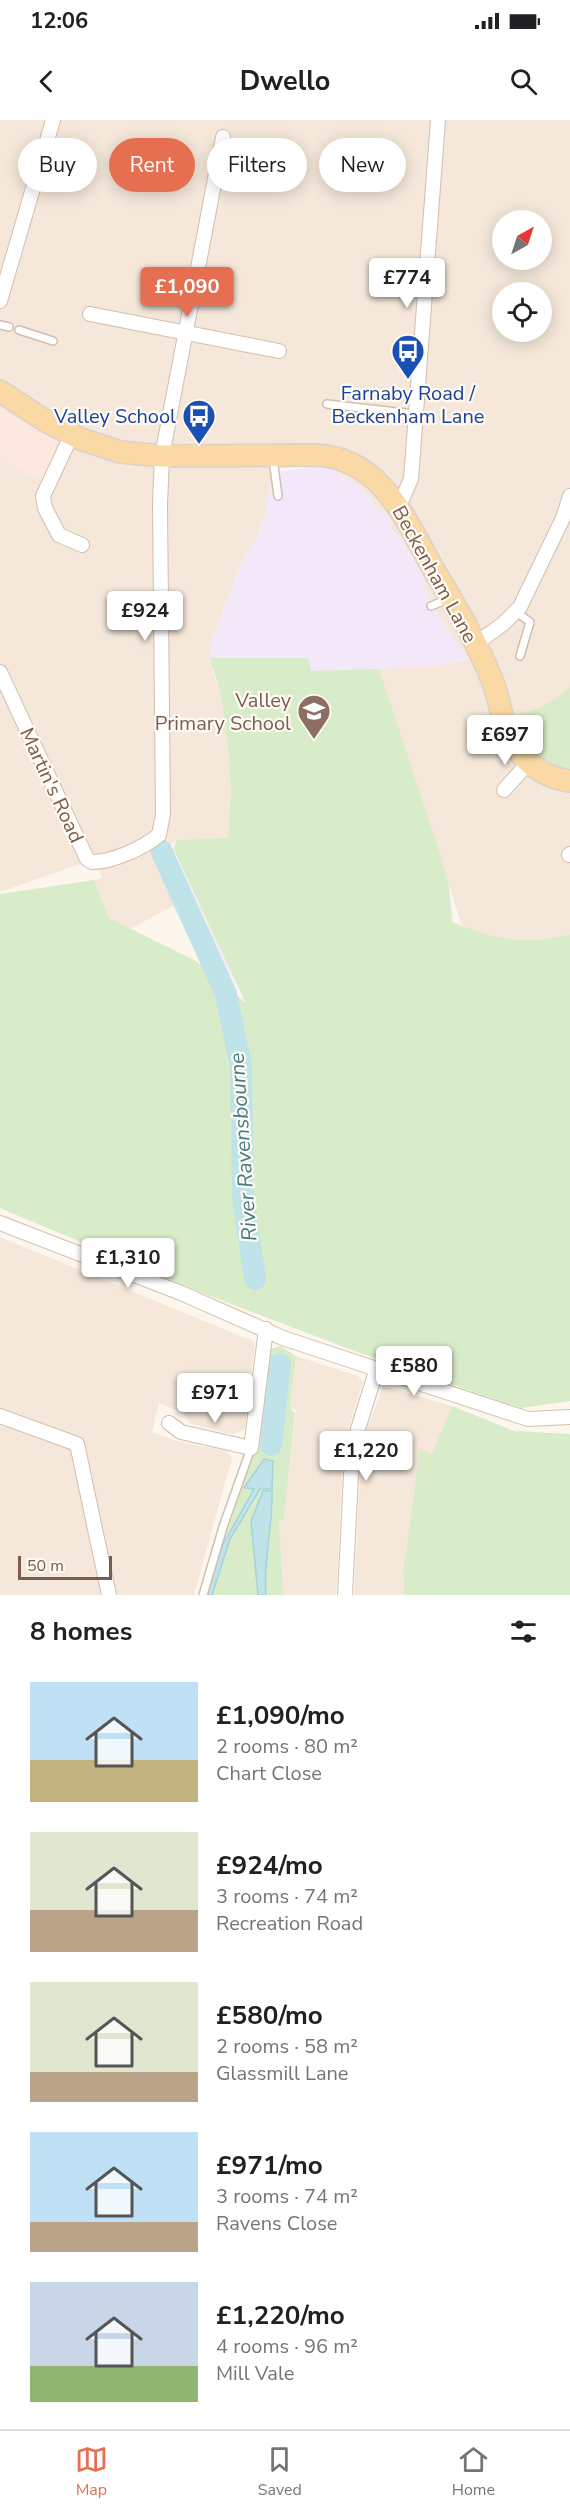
<!DOCTYPE html>
<html lang="en">
<head>
<meta charset="utf-8">
<style>
  :root { --surface:#fff; --page:#f2f2f2; --text:#202124; --muted:#757577; --line:#e0e0e0; --accent:#e76f51 }
  body { margin:0; font-family:"Nunito Sans",sans-serif; background:var(--page); color:var(--text); height:100vh; display:flex; flex-direction:column; font-size:22px; white-space:nowrap }
  * { box-sizing:border-box; margin:0 }
  p { font-size:20px; color:var(--muted) }
  .icon { flex:none; width:33px; height:33px; fill:none; stroke:currentColor; stroke-width:2; stroke-linecap:round; stroke-linejoin:round }
  .map { position:relative; height:1475px; overflow:hidden }
  .panel { display:flex; flex-direction:column; background:var(--surface); flex:1 }
  .panel>* { flex:none }
  .top-card { position:absolute; left:18px; top:18px; width:534px; height:54px; display:flex; gap:12px }
  .needle { width:39px; rotate:39deg }
  .tools { position:absolute; left:492px; top:90px; display:grid; gap:12px }
  .tools a { display:grid; place-items:center; width:60px; height:60px; border-radius:50%; background:var(--surface); box-shadow:0 3px 15px #0003; font-size:30px }
  .scale { position:absolute; left:18px; bottom:15px; width:94px; box-sizing:border-box; padding-left:6px; border:3px solid #7a5c4d; border-top:0; font-size:16px; line-height:21px; white-space:nowrap; color:#7a5c4d; -webkit-text-stroke:4px #fffaf3; paint-order:stroke }
  .price { position:absolute; translate:-50% -51px; padding:0 14px; border-radius:6px; background:#fff; color:#222; font-size:20px; line-height:39px; filter:drop-shadow(0 2px 3px #0008) }
  .price::after { content:''; position:absolute; left:50%; top:36px; width:18px; height:14px; margin-left:-9px; background:inherit; clip-path:polygon(0 0,100% 0,50% 100%) }
  .price.on { background:var(--accent); color:#fff }
  ul { padding:0; list-style:none }
  li { display:flex; align-items:center; gap:18px; height:150px; padding:0 30px }
  li span { display:grid; place-items:center; flex:none; width:168px; height:120px; border-radius:0px; color:#555 }
  li>.icon { margin-inline-start:auto }
  span .icon { width:72px; height:72px; fill:#fffc; stroke-width:1 }
  li b { font-size:26px }
  h2 { display:flex; justify-content:space-between; align-items:center; height:72px; padding:0 30px; font-size:26px }
  .chip { padding:0 21px; border-radius:27px; background:var(--surface); box-shadow:0 3px 15px #0003; font-size:21px; line-height:54px }
  .chip.on { background:var(--accent); color:#fff }
  .status { display:flex; justify-content:space-between; align-items:center; height:42px; padding:0 30px; background:var(--surface); direction:ltr }
  .status svg { height:16px; fill:currentColor }
  header { display:flex; justify-content:space-between; align-items:center; height:78px; padding:0 30px; background:var(--surface); font-size:27px; font-weight:700 }
  .tab-bar { display:flex; justify-content:space-around; align-items:center; height:84px; border-top:2px solid var(--line); background:var(--surface); font-size:16px; color:var(--muted) }
  .tab-bar a { display:grid; justify-items:center; gap:3px }
  .tab-bar .on { color:var(--accent) }
  .map>svg:first-child { display:block }
</style>
</head>
<body>
<div class="status"><b>12:06</b><svg viewBox="0 0 49 12"><path d="M0 12V9h3v3zM5 12V6h3v6zM10 12V3h3v9zM15 12V0h3v12zM26 1h20v11H26zM47 4h2v5h-2z"/></svg></div>
<header><svg class="icon" aria-label="back" viewBox="0 0 24 24"><path d="M15 5l-7 7 7 7"/></svg>Dwello<svg class="icon" aria-label="search" viewBox="0 0 24 24"><circle cx="10" cy="10" r="6"/><path d="M15 15l6 6"/></svg></header>
<div class="map">
<svg width="570" height="1475" viewBox="0 0 570 1475">
  <rect width="100%" height="100%" fill="#fdf6ec"/>
  <path fill="#f5e8da" fill-rule="evenodd" d="M 0,0 L 570,0 L 570,879 L 484,874 L 379,549 L 464,541 L 448,510 L 431,486 L 422,454 L 401,419 L 392,410 L 388,396 L 381,393 L 358,365 L 331,349 L 320,325 L 269,329 L 273,352 L 264,399 L 255,422 L 240,446 L 211,524 L 213,552 L 221,575 L 229,640 L 231,670 L 228,719 L 176,720 L 156,734 L 179,783 L 130,809 L 109,798 L 94,760 L 102,757 L 95,739 L 0,772 ZM 502,100 L 542,100 L 542,140 L 502,140 ZM 502,172 L 542,172 L 542,212 L 502,212 Z
    M 0,1117 L 255,1222 L 245,1308 L 242,1311 L 231,1314 L 191,1304 L 184,1293 L 159,1283 L 152,1312 L 176,1321 L 226,1331 L 232,1338 L 194,1475 L 0,1475 Z
    M 296,1236 L 358,1256 L 363,1262 L 350,1304 L 342,1355 L 336,1475 L 282,1475 L 279,1399 L 284,1399 L 296,1290 L 290,1288 Z
    M 383,1266 L 452,1286 L 432,1334 L 420,1331 L 403,1452 L 404,1475 L 354,1475 L 360,1353 L 367,1309 Z"/>
  <path fill="#fde8e0" d="M 0,260 L 73,304 L 50,364 L 20,350 L 0,333 Z"/>
  <path fill="#f3e8fa" d="M 317,347 L 331,349 L 358,365 L 381,393 L 388,396 L 392,410 L 401,419 L 422,454 L 431,486 L 468,539 L 443,545 L 379,549 L 439,730 L 449,766 L 453,801 L 247,885 L 227,848 L 174,730 L 176,720 L 228,718 L 231,670 L 229,640 L 221,575 L 210,538 L 211,524 L 240,446 L 255,422 L 264,399 L 273,352 Z"/>
  <path fill="#d8ecc9" d="M 210,538 L 308,538 L 311,551 L 379,549 L 439,730 L 449,766 L 452,802 C 497,820 522,825 570,815 L 570,1281 L 521,1288 L 357,1232 L 197,1171 L 0,1088 L 0,774 L 94,760 L 109,798 L 196,841 L 246,883 L 174,730 L 176,720 L 228,718 L 231,670 L 229,640 L 221,575 Z
    M 570,567 L 570,653 L 546,647 L 522,619 L 514,595 C 537,590 553,583 570,567 Z
    M 280,1226 L 296,1236 L 290,1288 L 295,1293 L 284,1400 L 279,1400 L 283,1475 L 206,1475 L 255,1328 L 267,1230 Z
    M 452,1286 L 514,1311 L 570,1314 L 570,1475 L 404,1475 L 403,1452 L 420,1330 L 432,1334 Z"/>
  <path fill="#bfe3e8" stroke="#a5d3da" stroke-width="1.5" d="M 264,1339 L 273,1341 L 272,1369 L 260,1369 L 230,1419 L 212,1475 L 206,1475 L 222,1426 L 254,1369 L 244,1368 Z
    M 263,1371 L 272,1371 C 273,1406 263,1440 266,1475 L 258,1475 L 251,1401 Z"/>
  <g fill="none" stroke-linecap="round" stroke-linejoin="round">
    <path stroke="#bfe3e8" stroke-width="22" d="M 161,730 L 226,874 L 241,946 L 243,1076 L 255,1159
      M 271,1325 L 280,1244"/>
    <defs>
      <path id="service" d="M 0,205 L 9,207
        M 19,210 L 53,221
        M 327,284 L 414,294
        M 273,339 L 278,376
        M 431,486 L 448,479
        M 516,492 L 530,502 L 520,536
        M 203,1475 L 223,1407 L 251,1328"/>
      <path id="minor" d="M 0,181 L 53,0
        M 90,194 L 279,231
        M 72,314 L 43,376 L 45,388 L 59,415 L 82,425
        M 399,386 L 411,359 L 438,0
        M 474,525 L 503,504 L 520,487 L 563,398 L 570,376
        M 0,552 L 87,739 L 92,742 C 113,742 143,728 159,715 L 163,694 L 160,385 L 162,336 L 223,17
        M 504,670 L 529,642
        M 569,735 L 570,734
        M 0,1103 L 181,1173 L 283,1218 L 528,1299 L 570,1297
        M 0,1296 L 77,1324 L 109,1475
        M 169,1303 L 181,1312 L 251,1328 L 266,1209
        M 345,1475 L 351,1355 L 358,1309 L 377,1248"/>
      <path id="primary" d="M 0,271 L 47,302 L 81,319 L 120,332 L 162,336 L 316,335 C 382,338 406,401 434,450 C 455,485 477,522 492,560 C 501,581 501,606 514,625 C 527,644 546,658 570,661"/>
    </defs>
    <use href="#service" stroke="#d1beb0" stroke-width="10"/>
    <use href="#minor" stroke="#d1beb0" stroke-width="16"/>
    <use href="#primary" stroke="#dad1cd" stroke-width="24"/>
    <use href="#service" stroke="#fff" stroke-width="7"/>
    <use href="#minor" stroke="#fff" stroke-width="14"/>
    <use href="#primary" stroke="#fbd9a5" stroke-width="21"/>
  </g>
  <defs>
    <symbol id="bus-pin" viewBox="-11 -11 22 30"><path d="M0 17L-7.5 6A9.5 9.5 0 1 1 7.5 6Z" fill="#1a4fb4" stroke="#fffaf3"/><path d="M-5-6H5V4H4V6H2V4H-2V6H-4V4H-5ZM-3.5-4V0h7V-4ZM-3.5 1.2v1.5H-2V1.2ZM2 1.2v1.5H3.5V1.2Z" fill="#fff"/></symbol>
    <symbol id="school-pin" viewBox="-11 -11 22 30"><path d="M0 17L-7.5 6A9.5 9.5 0 1 1 7.5 6Z" fill="#8d6e63" stroke="#fffaf3"/><path d="M0-5L7-2L0 1L-7-2ZM-4 1L0 2.5L4 1V4Q0 6-4 4Z" fill="#fff"/></symbol>
  </defs>
  <g fill-rule="evenodd">
    <use href="#bus-pin" x="389" y="212" width="38" height="52"/>
    <use href="#bus-pin" x="180" y="277" width="38" height="52"/>
    <use href="#school-pin" x="295" y="572" width="38" height="52"/>
  </g>
  <g text-anchor="middle" stroke-width="4.5" stroke-linejoin="round" paint-order="stroke">
    <g font-size="20" fill="#164399" stroke="#fffaf3">
      <text x="408" y="280">Farnaby Road /<tspan x="408" dy="23">Beckenham Lane</tspan></text>
      <text x="176" y="303" text-anchor="end">Valley School</text>
    </g>
    <g font-size="20" fill="#7a5c4d" stroke="#fffaf3">
      <text transform="translate(435 454) rotate(61)" y="7">Beckenham Lane</text>
      <text transform="translate(52 665) rotate(65)" y="7">Martin's Road</text>
    </g>
    <g font-size="20" fill="#785e54" stroke="#fffaf3" text-anchor="end">
      <text x="291" y="587">Valley<tspan x="291" dy="23">Primary School</tspan></text>
    </g>
    <g font-size="21" font-style="italic" fill="#437c86" stroke="#fffaf3">
      <text transform="translate(243 1027) rotate(-94)" y="7">River Ravensbourne</text>
    </g>
  </g>
</svg>
<div class="tools">
<a><svg class="needle" viewBox="-14 -14 28 28"><path d="M0-13l5 13h-10z" fill="#e53935"/><path d="M0 13l5-13h-10z" fill="#757577"/></svg></a>
<a><svg class="icon" aria-label="locate" viewBox="0 0 24 24"><circle cx="12" cy="12" r="6"/><path d="M12 2v4M12 18v4M2 12h4M18 12h4"/></svg></a>
</div>
<div class="scale">50 m</div>
<b class="price" style="left:407px;top:189px">£774</b>
<b class="price on" style="left:187px;top:198px">£1,090</b>
<b class="price" style="left:145px;top:522px">£924</b>
<b class="price" style="left:505px;top:646px">£697</b>
<b class="price" style="left:128px;top:1169px">£1,310</b>
<b class="price" style="left:414px;top:1277px">£580</b>
<b class="price" style="left:215px;top:1304px">£971</b>
<b class="price" style="left:366px;top:1362px">£1,220</b>
<div class="top-card">
<a class="chip">Buy</a>
<a class="chip on">Rent</a>
<a class="chip">Filters</a>
<a class="chip">New</a>
</div>
</div>
<section class="panel">
<h2>8 homes<svg class="icon" aria-label="filters" viewBox="0 0 24 24"><path d="M4 7h16M4 17h16"/><circle cx="9" cy="7" r="2"/><circle cx="15" cy="17" r="2"/></svg></h2>
<ul>
<li><span style="background:linear-gradient(#bfe0f5 65%,#c2b280 0)"><svg class="icon" aria-label="home" viewBox="0 0 24 24"><path d="M3 11l9-7 9 7M6 9v11h12V9"/></svg></span><div><b>£1,090/mo</b><p>2 rooms · 80 m²</p><p>Chart Close</p></div></li>
<li><span style="background:linear-gradient(#dfe7d0 65%,#b9a48a 0)"><svg class="icon" aria-label="home" viewBox="0 0 24 24"><path d="M3 11l9-7 9 7M6 9v11h12V9"/></svg></span><div><b>£924/mo</b><p>3 rooms · 74 m²</p><p>Recreation Road</p></div></li>
<li><span style="background:linear-gradient(#dfe7d0 75%,#b9a48a 0)"><svg class="icon" aria-label="home" viewBox="0 0 24 24"><path d="M3 11l9-7 9 7M6 9v11h12V9"/></svg></span><div><b>£580/mo</b><p>2 rooms · 58 m²</p><p>Glassmill Lane</p></div></li>
<li><span style="background:linear-gradient(#bfe0f5 75%,#b9a48a 0)"><svg class="icon" aria-label="home" viewBox="0 0 24 24"><path d="M3 11l9-7 9 7M6 9v11h12V9"/></svg></span><div><b>£971/mo</b><p>3 rooms · 74 m²</p><p>Ravens Close</p></div></li>
<li><span style="background:linear-gradient(#c9d6e8 70%,#8fb573 0)"><svg class="icon" aria-label="home" viewBox="0 0 24 24"><path d="M3 11l9-7 9 7M6 9v11h12V9"/></svg></span><div><b>£1,220/mo</b><p>4 rooms · 96 m²</p><p>Mill Vale</p></div></li>
</ul>
</section>
<nav class="tab-bar">
<a class="on"><svg class="icon" aria-label="map" viewBox="0 0 24 24"><path d="M3 6l6-2 6 2 6-2v14l-6 2-6-2-6 2zM9 4v14M15 6v14"/></svg>Map</a>
<a><svg class="icon" aria-label="saved" viewBox="0 0 24 24"><path d="M7 4h10v16l-5-4-5 4z"/></svg>Saved</a>
<a><svg class="icon" aria-label="home" viewBox="0 0 24 24"><path d="M3 11l9-7 9 7M6 9v11h12V9"/></svg>Home</a>
</nav>
</body>
</html>
